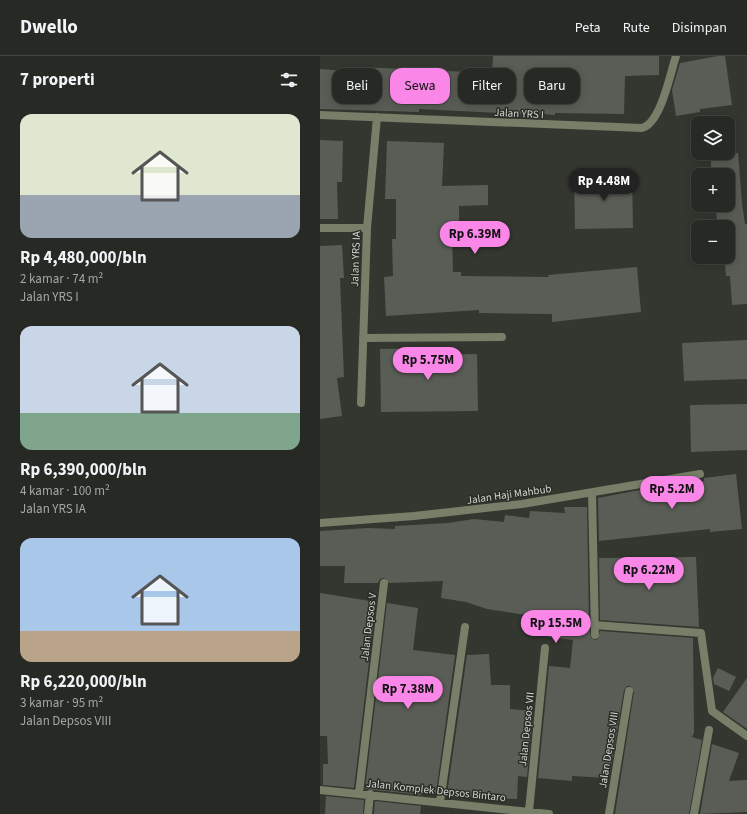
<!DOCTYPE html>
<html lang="id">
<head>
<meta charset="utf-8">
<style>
  :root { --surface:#272924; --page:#2f312c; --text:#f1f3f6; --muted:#a4a6a6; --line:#434541; --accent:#fa87e7 }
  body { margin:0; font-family:"Source Sans 3",sans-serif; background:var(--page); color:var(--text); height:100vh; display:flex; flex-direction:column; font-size:15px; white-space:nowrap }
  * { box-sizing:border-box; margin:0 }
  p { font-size:13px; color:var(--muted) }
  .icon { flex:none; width:22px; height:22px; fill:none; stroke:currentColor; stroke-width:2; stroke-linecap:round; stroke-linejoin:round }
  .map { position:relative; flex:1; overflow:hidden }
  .panel { display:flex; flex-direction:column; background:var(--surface); width:320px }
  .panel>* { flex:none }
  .top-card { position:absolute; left:12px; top:12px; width:355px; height:36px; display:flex; gap:8px }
  .fabs { position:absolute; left:371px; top:60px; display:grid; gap:8px }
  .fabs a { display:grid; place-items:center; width:44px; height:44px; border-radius:8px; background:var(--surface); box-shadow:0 2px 10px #0003,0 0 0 1px var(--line); font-size:20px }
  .price { position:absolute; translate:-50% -34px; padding:0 9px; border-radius:14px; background:var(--accent); color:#111; font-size:13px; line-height:26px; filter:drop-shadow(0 1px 2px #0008) }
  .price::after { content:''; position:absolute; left:50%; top:24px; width:12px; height:9px; margin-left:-6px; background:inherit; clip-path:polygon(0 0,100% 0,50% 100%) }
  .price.selected { background:#222; color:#fff }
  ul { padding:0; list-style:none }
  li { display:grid; align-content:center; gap:8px; height:212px; padding:0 20px }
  li span { display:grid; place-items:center; height:124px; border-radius:12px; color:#555 }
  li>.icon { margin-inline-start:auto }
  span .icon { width:72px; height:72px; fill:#fffc; stroke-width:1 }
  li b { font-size:17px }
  h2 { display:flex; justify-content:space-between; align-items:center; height:48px; padding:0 20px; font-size:17px }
  .tag { padding:0 14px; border-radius:12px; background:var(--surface); box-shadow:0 2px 10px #0003,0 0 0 1px var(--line); font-size:14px; line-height:36px }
  .tag.selected { background:var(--accent); color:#111 }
  header { display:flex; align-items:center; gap:24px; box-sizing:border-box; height:56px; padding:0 20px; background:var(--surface); border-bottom:1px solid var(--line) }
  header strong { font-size:19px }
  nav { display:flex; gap:22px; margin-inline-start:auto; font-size:14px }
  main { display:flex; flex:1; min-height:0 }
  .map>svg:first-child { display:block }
</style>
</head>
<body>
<header>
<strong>Dwello</strong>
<nav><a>Peta</a><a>Rute</a><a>Disimpan</a></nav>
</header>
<main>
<section class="panel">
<h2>7 properti<svg class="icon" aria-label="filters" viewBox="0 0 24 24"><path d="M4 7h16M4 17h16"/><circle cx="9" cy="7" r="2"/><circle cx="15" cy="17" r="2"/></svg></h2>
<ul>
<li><span style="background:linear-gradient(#dfe7d0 65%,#9aa5b1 0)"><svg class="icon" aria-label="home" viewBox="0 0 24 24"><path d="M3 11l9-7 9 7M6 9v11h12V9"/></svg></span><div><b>Rp 4,480,000/bln</b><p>2 kamar · 74 m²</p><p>Jalan YRS I</p></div></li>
<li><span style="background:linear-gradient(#c9d6e8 70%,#7fa58c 0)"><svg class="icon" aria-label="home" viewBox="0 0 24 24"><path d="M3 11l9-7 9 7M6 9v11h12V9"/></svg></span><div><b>Rp 6,390,000/bln</b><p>4 kamar · 100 m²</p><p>Jalan YRS IA</p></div></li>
<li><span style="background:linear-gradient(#a9c7e8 75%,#b9a48a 0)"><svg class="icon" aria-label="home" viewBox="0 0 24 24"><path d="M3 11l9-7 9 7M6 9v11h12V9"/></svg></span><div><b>Rp 6,220,000/bln</b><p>3 kamar · 95 m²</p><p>Jalan Depsos VIII</p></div></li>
</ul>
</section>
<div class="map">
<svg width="427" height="758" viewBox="0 0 427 758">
  <rect width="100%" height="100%" fill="#343730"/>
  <path fill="#5a5d55" d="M 173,0 L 339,0 L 339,19 L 305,20 L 304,58 L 235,57 L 235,59 L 202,56 L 202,58 L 99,53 L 99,56 L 0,53 L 0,13 L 39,16 L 39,11 L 172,17 Z
    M 398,0 L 405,0 L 412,49 L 380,53 L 380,56 L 356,60 L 352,34 L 360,7 Z
    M 0,84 L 23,85 L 22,126 L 17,126 L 18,163 L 0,163 Z
    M 67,85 L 124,87 L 122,130 L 168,129 L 168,149 L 139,150 L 139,177 L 132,177 L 133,216 L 141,216 L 141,220 L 229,221 L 228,219 L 317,211 L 321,256 L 232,266 L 232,258 L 159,257 L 159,254 L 66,260 L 64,221 L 73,220 L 72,183 L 76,183 L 76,143 L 65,143 Z
    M 390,97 L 418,97 L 422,147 L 425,168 L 427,168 L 427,248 L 412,249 L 410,220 L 406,220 L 404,201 L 408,201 L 408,171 L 398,171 L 395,149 L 408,149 L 408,119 L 392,119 Z
    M 312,119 L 313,172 L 255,173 L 254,120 Z
    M 22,189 L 24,222 L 20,222 L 24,321 L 17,322 L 22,360 L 0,363 L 0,190 Z
    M 427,284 L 427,323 L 364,325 L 362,287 Z
    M 108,292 L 108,299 L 157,298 L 158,355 L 61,356 L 60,293 Z
    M 427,348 L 427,394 L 371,396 L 370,349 Z
    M 416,418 L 422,473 L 390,476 L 390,473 L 279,485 L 278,442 L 325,433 L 384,425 L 384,422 Z
    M 244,451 L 267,451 L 269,569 L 271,582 L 275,584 L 278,583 L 280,575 L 373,582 L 374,677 L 372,681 L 382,684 L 369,758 L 295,758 L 314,636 L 310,630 L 307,630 L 304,634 L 289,722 L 252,720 L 252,725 L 218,722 L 229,610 L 250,612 L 253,584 L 228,581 L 231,563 L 167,553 L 146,546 L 121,542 L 123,525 L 69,527 L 64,522 L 60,523 L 58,527 L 24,527 L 25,510 L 0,510 L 0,475 L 48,472 L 75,473 L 75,470 L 128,467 L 154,463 L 184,466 L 185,459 L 209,462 L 210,455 L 245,457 Z
    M 376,501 L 379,571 L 280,564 L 279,502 Z
    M 0,537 L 56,546 L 34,732 L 3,729 L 3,708 L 8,708 L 7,680 L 0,680 Z
    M 67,547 L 98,552 L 93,594 L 135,599 L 116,737 L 102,735 L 102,739 L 45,733 Z
    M 169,598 L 171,629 L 190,629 L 190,653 L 213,655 L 207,721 L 198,720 L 197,743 L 131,741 L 131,739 L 127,738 L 147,599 Z
    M 398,612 L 416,621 L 409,635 L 394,628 L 393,622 Z
    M 427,622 L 427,673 L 403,656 Z
    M 392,688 L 419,697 L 409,725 L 427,724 L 427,756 L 380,758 Z
    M 6,740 L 44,744 L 43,758 L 5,758 Z
    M 55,745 L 101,750 L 100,758 L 54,758 Z"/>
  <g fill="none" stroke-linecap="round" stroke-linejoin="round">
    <path stroke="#777f69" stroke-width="8" d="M 0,59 L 322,72 C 341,67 350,18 356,0
      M 0,172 L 47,172
      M 43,282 L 182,281
      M 41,347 L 47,172 L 57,61
      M 272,437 L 275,579
      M 0,467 L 94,460 L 202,448 L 380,418
      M 274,569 L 381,577 L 392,655 L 427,680
      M 0,734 L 229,758
      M 39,737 L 64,527
      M 120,746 L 145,571
      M 209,755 L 225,592
      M 48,758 L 50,738
      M 289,758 L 309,635
      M 374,758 L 389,674"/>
  </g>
  <g text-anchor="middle" stroke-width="3" stroke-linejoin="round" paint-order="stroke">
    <g font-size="11" fill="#d3d5d0" stroke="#2a2d26">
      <text transform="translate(199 57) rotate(3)" y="4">Jalan YRS I</text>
      <text transform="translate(35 203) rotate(-88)" y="4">Jalan YRS IA</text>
      <text transform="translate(189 438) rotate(-8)" y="4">Jalan Haji Mahbub</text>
      <text transform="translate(48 571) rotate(-83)" y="4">Jalan Depsos V</text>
      <text transform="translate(206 673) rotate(-84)" y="4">Jalan Depsos VII</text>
      <text transform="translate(288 694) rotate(-81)" y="4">Jalan Depsos VIII</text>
      <text transform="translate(116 734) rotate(6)" y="4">Jalan Komplek Depsos Bintaro</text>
    </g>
  </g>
</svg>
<div class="fabs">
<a><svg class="icon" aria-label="layers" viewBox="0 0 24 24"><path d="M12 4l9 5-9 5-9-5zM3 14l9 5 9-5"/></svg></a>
<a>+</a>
<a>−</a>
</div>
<b class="price selected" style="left:284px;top:146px">Rp 4.48M</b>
<b class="price" style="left:155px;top:199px">Rp 6.39M</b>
<b class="price" style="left:108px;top:325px">Rp 5.75M</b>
<b class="price" style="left:352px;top:454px">Rp 5.2M</b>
<b class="price" style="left:329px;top:535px">Rp 6.22M</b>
<b class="price" style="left:236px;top:588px">Rp 15.5M</b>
<b class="price" style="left:88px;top:654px">Rp 7.38M</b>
<div class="top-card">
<a class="tag">Beli</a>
<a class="tag selected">Sewa</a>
<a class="tag">Filter</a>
<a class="tag">Baru</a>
</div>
</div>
</main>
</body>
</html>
